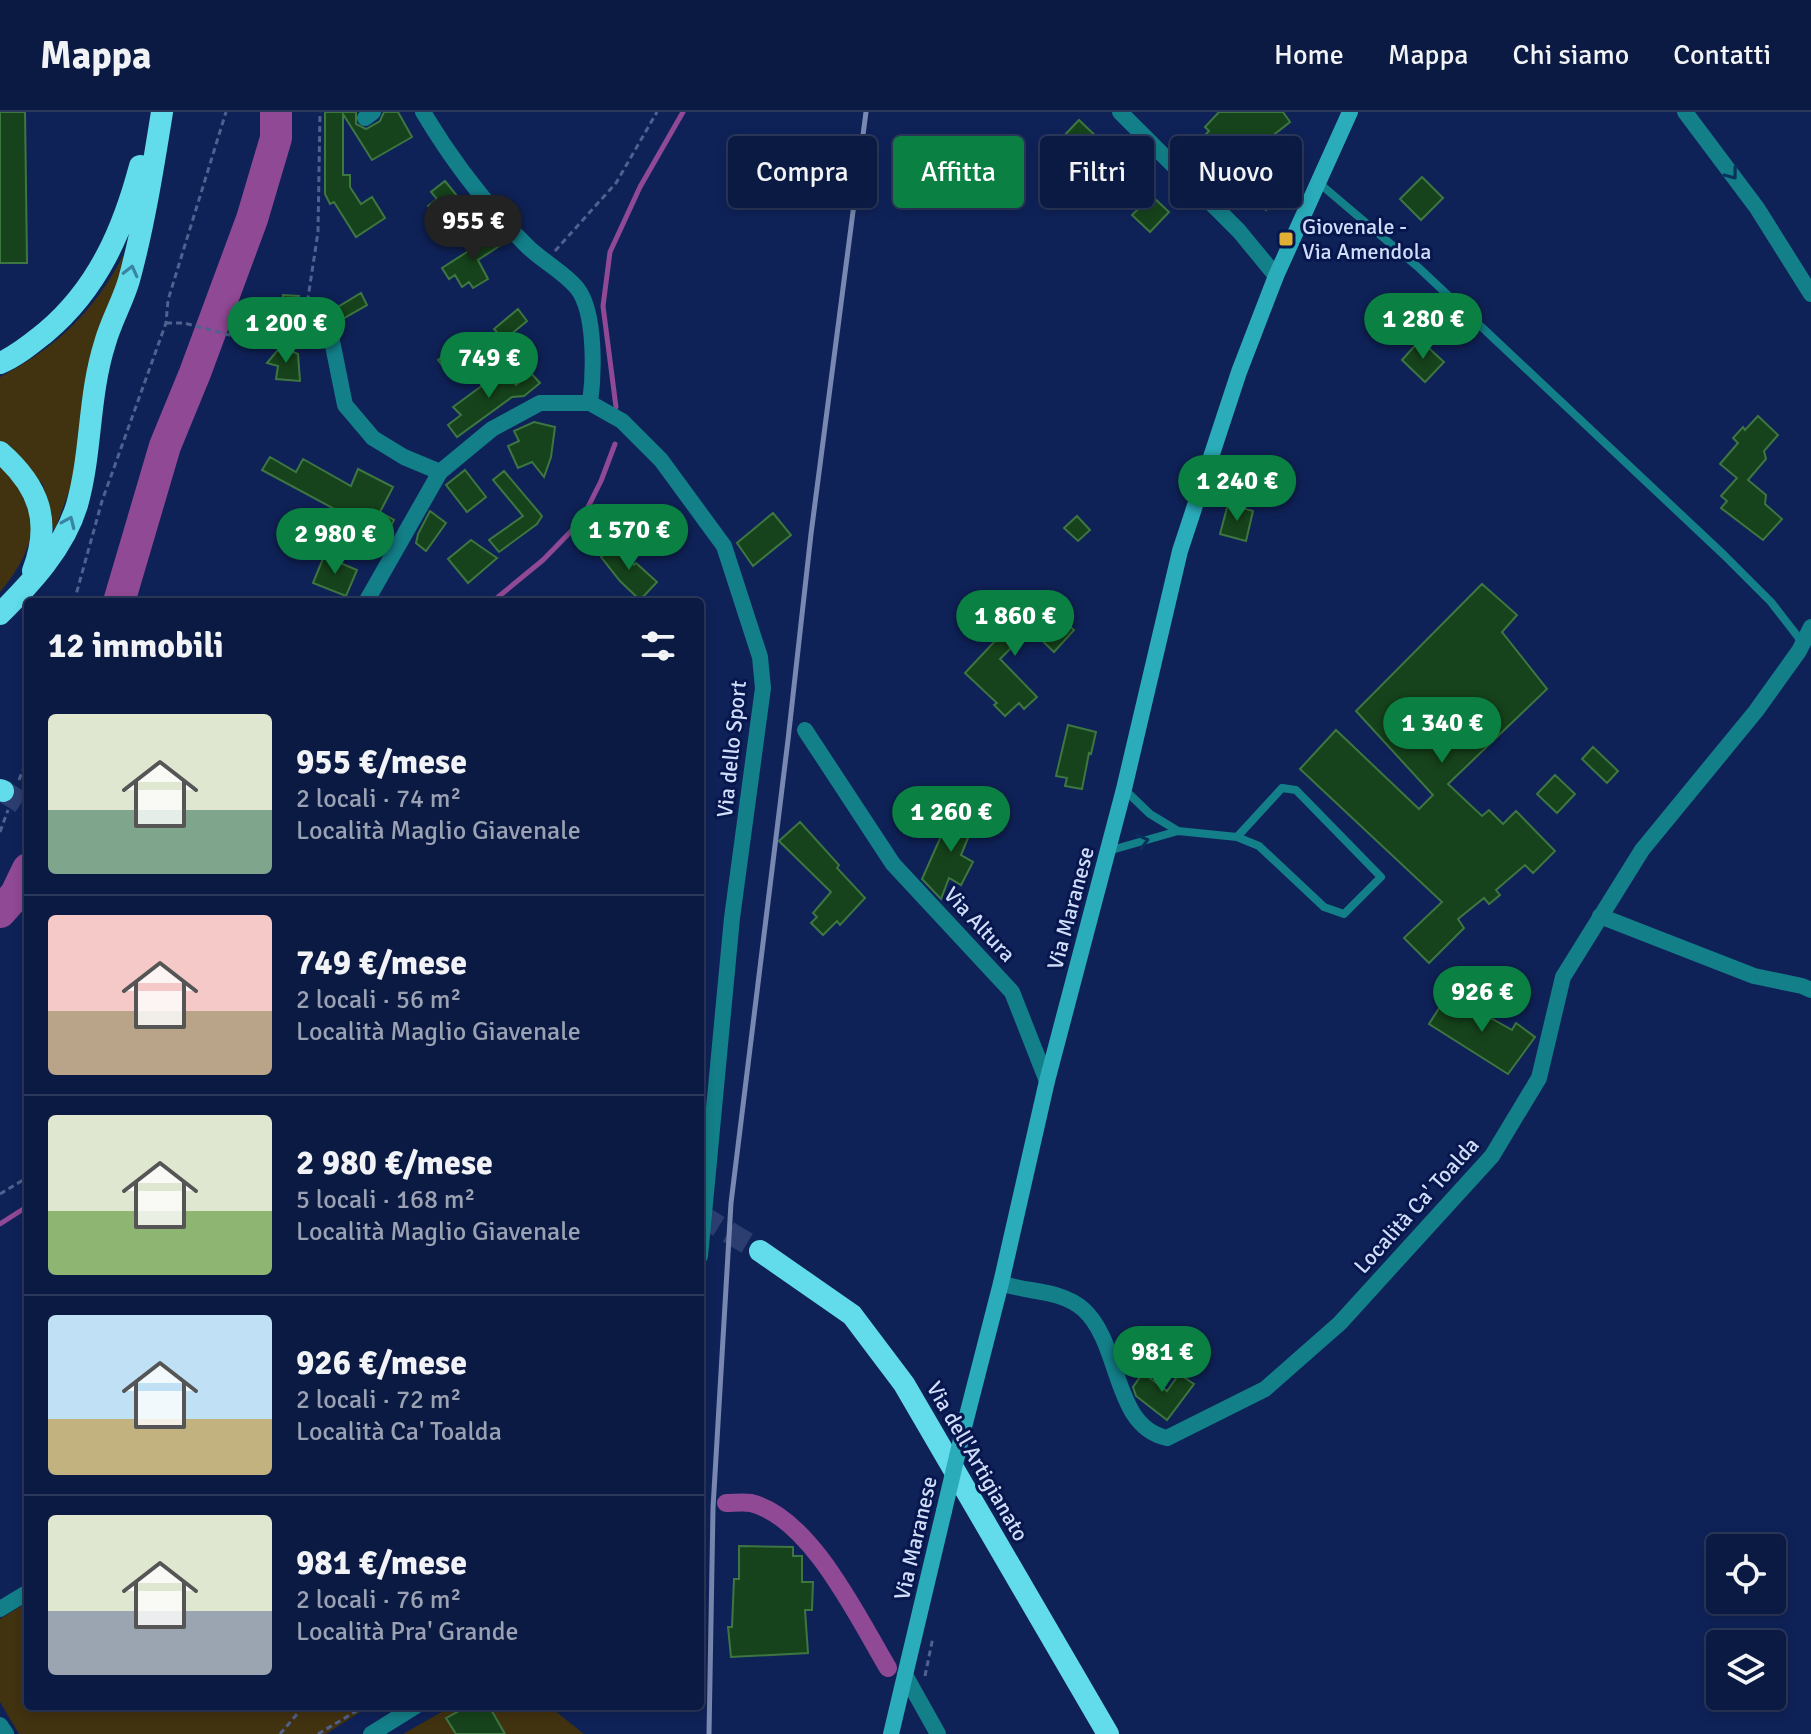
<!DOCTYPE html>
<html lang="it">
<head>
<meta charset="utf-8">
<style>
  :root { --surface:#0b1a42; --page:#19274d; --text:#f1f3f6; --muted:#9aa1b2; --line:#2b385b; --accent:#0b8043 }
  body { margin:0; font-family:Signika,sans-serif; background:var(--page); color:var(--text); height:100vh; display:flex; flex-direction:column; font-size:30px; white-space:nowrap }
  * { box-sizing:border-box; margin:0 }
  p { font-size:26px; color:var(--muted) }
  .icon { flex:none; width:44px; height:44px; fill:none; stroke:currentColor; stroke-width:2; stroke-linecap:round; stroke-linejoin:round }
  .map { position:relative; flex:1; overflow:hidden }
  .drawer { position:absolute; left:24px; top:486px; width:680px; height:1112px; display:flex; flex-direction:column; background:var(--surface); border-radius:8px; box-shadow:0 4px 12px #0003,0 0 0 2px var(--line) }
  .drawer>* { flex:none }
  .guide { position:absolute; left:728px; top:24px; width:760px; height:72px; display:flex; gap:16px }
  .tools { position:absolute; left:1706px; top:1422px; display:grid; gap:16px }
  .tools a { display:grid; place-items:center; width:80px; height:80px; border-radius:8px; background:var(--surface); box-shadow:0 4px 12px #0003,0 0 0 2px var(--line); font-size:40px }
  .price { position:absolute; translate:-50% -68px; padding:0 18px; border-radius:28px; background:var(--accent); color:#fff; font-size:26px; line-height:52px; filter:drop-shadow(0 2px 4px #0008) }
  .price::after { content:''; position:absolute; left:50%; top:48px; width:24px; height:18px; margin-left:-12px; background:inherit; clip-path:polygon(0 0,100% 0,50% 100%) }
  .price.on { background:#222; color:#fff }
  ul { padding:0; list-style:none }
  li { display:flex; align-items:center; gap:24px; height:200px; padding:0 24px }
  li+li { border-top:2px solid var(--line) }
  li span { display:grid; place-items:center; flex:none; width:224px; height:160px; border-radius:8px; color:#555 }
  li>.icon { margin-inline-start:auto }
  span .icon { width:96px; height:96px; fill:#fffc; stroke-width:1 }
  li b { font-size:34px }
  h2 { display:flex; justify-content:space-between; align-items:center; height:96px; padding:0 24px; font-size:34px }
  .chip { padding:0 28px; border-radius:8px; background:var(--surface); box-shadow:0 4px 12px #0003,0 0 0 2px var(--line); font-size:28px; line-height:72px }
  .chip.on { background:var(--accent); color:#fff }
  header { display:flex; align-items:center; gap:48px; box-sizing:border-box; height:112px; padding:0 40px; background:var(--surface); border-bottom:2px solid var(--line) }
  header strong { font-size:38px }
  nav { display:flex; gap:44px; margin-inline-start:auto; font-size:28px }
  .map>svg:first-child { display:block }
</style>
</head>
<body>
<header>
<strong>Mappa</strong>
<nav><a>Home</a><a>Mappa</a><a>Chi siamo</a><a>Contatti</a></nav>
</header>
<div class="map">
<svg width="1811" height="1622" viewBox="0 0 1811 1622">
  <rect width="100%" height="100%" fill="#0f2258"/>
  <path fill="#413210" d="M 131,128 L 74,366 L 54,420 L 43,373 L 10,334 L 0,330 L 0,265 C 64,231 100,193 131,128 Z
    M 0,353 C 47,395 37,436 0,480 Z
    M 28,1490 L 28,1594 L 370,1594 L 326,1622 L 19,1622 L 0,1590 L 0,1507 Z
    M 452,1594 L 549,1594 L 584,1622 L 403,1622 Z"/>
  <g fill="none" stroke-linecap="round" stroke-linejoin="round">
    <path stroke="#904994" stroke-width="5" d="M 616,295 L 603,194 L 610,140 L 640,75 L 683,0
      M 492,490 L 543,448 L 581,409 L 601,369 L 615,332
      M 0,1112 L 28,1094"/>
    <path stroke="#904994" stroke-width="18" d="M 726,1391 C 734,1391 744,1390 751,1391 C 811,1406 858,1506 888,1556"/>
    <path stroke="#904994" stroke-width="32" d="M 119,490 L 165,334 L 195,261 L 252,107 L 276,26 L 276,0
      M 0,800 L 16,782 L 28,757"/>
  </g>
  <path fill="#16431b" stroke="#3d7641" stroke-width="2" d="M 0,0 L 25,0 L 27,151 L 0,151 Z
    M 325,0 L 356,0 L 356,12 L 366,17 L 380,9 L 384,0 L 398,0 L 412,25 L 372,48 L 343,2 L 343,63 L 350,63 L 350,75 L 361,92 L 372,85 L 385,106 L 356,125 L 334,90 L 330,92 L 325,82 Z
    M 1219,0 L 1283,0 L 1290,10 L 1253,39 L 1282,67 L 1279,70 L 1286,77 L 1266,98 L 1246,78 L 1235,89 L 1210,64 L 1205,69 L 1182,46 L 1209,19 L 1205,15 Z
    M 1079,8 L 1102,30 L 1083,50 L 1060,28 Z
    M 1422,65 L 1443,86 L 1421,108 L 1400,87 Z
    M 445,69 L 462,90 L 439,109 L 428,94 L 437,87 L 431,80 Z
    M 1152,84 L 1169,100 L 1150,120 L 1132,103 Z
    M 498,120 L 507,129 L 478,148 L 488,167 L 473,176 L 469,170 L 462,175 L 455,163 L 449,167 L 442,156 Z
    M 361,181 L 367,193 L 332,213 L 314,215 L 314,209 L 281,206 L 283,183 L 299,184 L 298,190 L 331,189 L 331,199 Z
    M 518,197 L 527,209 L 504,228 L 494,217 Z
    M 1420,228 L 1444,250 L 1425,270 L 1402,248 Z
    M 463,230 L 476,248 L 453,267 L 438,248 Z
    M 277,239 L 291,239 L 298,242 L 300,269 L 276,267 L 278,254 L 267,251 Z
    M 502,259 L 516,273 L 531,261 L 540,271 L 524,284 L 512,285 L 457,325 L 448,313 L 461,303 L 453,295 Z
    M 1758,304 L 1778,323 L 1764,339 L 1766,347 L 1748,368 L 1766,383 L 1765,392 L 1782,407 L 1763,428 L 1721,396 L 1727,389 L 1721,384 L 1737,366 L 1720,352 L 1738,331 L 1733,326 L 1743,315 L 1745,318 Z
    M 534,310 L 555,315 L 551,345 L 544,365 L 532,350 L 518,356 L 508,334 L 519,329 L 514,319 Z
    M 270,345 L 296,360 L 303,347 L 351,374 L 358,357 L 393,375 L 380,400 L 394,408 L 383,428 L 338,402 L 340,400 L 262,358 Z
    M 465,358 L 486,385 L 467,400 L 446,373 Z
    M 504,359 L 542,404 L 537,412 L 499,440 L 489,428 L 523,404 L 493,368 Z
    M 1228,392 L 1253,399 L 1246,429 L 1220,422 Z
    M 430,399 L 446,411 L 426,439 L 416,431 L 418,422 Z
    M 773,401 L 791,423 L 753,454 L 737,431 Z
    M 1077,404 L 1090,418 L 1078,429 L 1064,416 Z
    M 471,428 L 497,446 L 468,471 L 448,447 Z
    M 616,432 L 634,453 L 636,451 L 657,470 L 640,488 L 620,469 L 601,445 Z
    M 324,444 L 357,458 L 346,484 L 313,471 Z
    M 1482,472 L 1517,503 L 1502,520 L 1547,577 L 1448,672 L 1482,704 L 1489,698 L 1503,712 L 1516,699 L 1555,739 L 1533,761 L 1525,753 L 1496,778 L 1500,783 L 1489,792 L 1484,786 L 1458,807 L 1464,816 L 1429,851 L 1404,826 L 1442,790 L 1300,657 L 1336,618 L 1419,697 L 1433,683 L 1356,599 Z
    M 1026,489 L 1044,509 L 1053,499 L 1074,518 L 1054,540 L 1030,517 L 1000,547 L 1037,585 L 1024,597 L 1019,591 L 1005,604 L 994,593 L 997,591 L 965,561 L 1012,511 L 1008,506 Z
    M 1068,613 L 1096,620 L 1091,642 L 1089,641 L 1082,677 L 1065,674 L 1067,666 L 1056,664 Z
    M 1593,635 L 1618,659 L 1607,671 L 1582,647 Z
    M 1555,663 L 1575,682 L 1557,701 L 1537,682 Z
    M 961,695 L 979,708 L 970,721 L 961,743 L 973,750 L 961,773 L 949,766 L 941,787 L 922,767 L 942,722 Z
    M 800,710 L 839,753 L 837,756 L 865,786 L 840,813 L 837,809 L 823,823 L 811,811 L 817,805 L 813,801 L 831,780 L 779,729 Z
    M 1448,882 L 1512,918 L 1516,911 L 1535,925 L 1508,962 L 1429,912 Z
    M 1130,1227 L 1151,1245 L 1135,1264 L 1126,1256 L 1120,1239 Z
    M 1143,1261 L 1167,1279 L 1179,1262 L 1194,1272 L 1167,1308 L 1136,1284 L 1133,1275 Z
    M 739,1434 L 793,1435 L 793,1444 L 802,1444 L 802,1470 L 813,1470 L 812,1498 L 805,1498 L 808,1541 L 731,1545 L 728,1515 L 732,1515 L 734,1467 L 739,1467 Z
    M 468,1594 L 489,1594 L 505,1622 L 456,1622 L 446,1606 Z"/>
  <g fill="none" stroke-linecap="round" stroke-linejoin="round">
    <path stroke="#2c3e70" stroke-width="22" stroke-dasharray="22 11" stroke-linecap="butt" d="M 3,679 L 28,695
      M 700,1103 L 760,1139"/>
    <path stroke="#50618f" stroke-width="3" stroke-dasharray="6 4" stroke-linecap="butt" d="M 555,139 L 616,71 L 657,0
      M 166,211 L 184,211 L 237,225 L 268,211 L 317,222
      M 303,219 L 318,120 L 320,0
      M 74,490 L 102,389 L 166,211 L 168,188 L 226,0
      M 19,668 L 28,645
      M 0,720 L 8,698
      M 0,1082 L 28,1065
      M 925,1564 L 933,1525
      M 280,1622 L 304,1594
      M 318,1622 L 365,1594"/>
    <path stroke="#137f89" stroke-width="8" d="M 1319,71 L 1419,156 L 1724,443 L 1771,490 L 1802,530
      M 1125,678 L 1150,702 L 1178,719
      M 1108,739 L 1178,719 L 1237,725 L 1282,676 L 1296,678 L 1381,765 L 1344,802 L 1324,795 L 1259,734 L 1237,725"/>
    <path stroke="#137f89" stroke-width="16" d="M 423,0 C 451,47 486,93 525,132 C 540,148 563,159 577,176 C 596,200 594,262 590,291
      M 1120,0 L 1239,119 L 1276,164
      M 1685,0 L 1757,96 L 1811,182
      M 365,6 L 373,0
      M 331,224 L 345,293 L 373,326 L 404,345 L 440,360
      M 366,490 L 440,360 L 492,317 L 540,291 L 590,291 L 622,309 L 661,348 L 724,434 L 760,545 L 763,576 L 732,806 L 700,1144
      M 805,618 L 893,752 L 1012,880 L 1047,969
      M 1600,804 L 1754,864 L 1802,874 L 1811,878
      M 1001,1171 C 1028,1181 1060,1177 1083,1197 C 1122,1232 1112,1314 1167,1326 L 1265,1277 L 1340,1211 L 1492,1044 L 1539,966 L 1563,865 L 1642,738 L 1756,599 L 1799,539 L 1811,515
      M 0,1497 L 28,1480
      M 905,1563 L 938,1622
      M 0,1613 L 6,1622
      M 371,1622 L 416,1594"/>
    <path stroke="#2aacba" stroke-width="16" d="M 963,1319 L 1001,1171 L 1047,969 L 1124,677 L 1180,439 L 1239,260 L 1276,164 L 1350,0
      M 891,1622 L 944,1399"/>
    <path stroke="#62dcea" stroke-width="22" d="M 0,251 C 17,244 32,231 46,220 C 98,176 123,118 140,54
      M 0,340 C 39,374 52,409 33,459
      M 0,502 C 31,471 64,436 77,393 C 92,340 88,284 105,231 C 111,209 123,189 129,168 C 144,113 153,56 162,0
      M 0,678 L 3,679
      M 760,1139 L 852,1203 L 904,1272 L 1108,1622"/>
    <path stroke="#7988b0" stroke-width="5" d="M 709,1622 L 713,1396 L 731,1091 L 788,628 L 811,422 L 866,0"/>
    <path stroke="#2aacba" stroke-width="16" d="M 944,1399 L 963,1319"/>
  </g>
  <defs><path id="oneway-chevron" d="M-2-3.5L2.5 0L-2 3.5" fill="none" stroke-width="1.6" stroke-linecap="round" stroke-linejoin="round" transform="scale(2)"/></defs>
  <g stroke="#0a315c">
    <use href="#oneway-chevron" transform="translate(1732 62) rotate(53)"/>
    <use href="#oneway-chevron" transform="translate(1143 729) rotate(-16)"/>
  </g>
  <g stroke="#3983a3">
    <use href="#oneway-chevron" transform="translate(131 159) rotate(-76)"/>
    <use href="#oneway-chevron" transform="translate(69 410) rotate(-66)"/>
  </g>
  <rect fill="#e1af34" stroke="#07174d" stroke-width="3" x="1278" y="119" width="16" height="16" rx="4"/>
  <g text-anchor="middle" stroke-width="6" stroke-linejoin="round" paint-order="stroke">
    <g font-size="22" fill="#d0ddf9" stroke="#07174d" text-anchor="start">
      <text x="1302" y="122">Giovenale -<tspan x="1302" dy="25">Via Amendola</tspan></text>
    </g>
    <g font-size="22" fill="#d0ddf9" stroke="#07174d">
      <text transform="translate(731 637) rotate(-84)" y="8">Via dello Sport</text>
      <text transform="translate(1070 796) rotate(-75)" y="8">Via Maranese</text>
      <text transform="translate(980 812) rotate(47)" y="8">Via Altura</text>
      <text transform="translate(1416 1093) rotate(-48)" y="8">Località Ca' Toalda</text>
      <text transform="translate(978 1349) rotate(60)" y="8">Via dell'Artigianato</text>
      <text transform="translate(915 1426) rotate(-77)" y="8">Via Maranese</text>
    </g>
  </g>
</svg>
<div class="tools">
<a><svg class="icon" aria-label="locate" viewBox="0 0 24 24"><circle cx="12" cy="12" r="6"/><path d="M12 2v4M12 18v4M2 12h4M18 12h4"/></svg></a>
<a><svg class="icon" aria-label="layers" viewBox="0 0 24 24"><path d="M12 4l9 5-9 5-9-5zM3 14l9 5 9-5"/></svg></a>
</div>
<b class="price on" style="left:473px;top:151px">955 €</b>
<b class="price" style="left:1423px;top:249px">1 280 €</b>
<b class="price" style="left:286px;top:253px">1 200 €</b>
<b class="price" style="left:489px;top:288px">749 €</b>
<b class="price" style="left:1237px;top:411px">1 240 €</b>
<b class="price" style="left:629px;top:460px">1 570 €</b>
<b class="price" style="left:335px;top:464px">2 980 €</b>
<b class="price" style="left:1015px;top:546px">1 860 €</b>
<b class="price" style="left:1442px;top:653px">1 340 €</b>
<b class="price" style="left:951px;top:742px">1 260 €</b>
<b class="price" style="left:1482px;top:922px">926 €</b>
<b class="price" style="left:1162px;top:1282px">981 €</b>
<div class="guide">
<a class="chip">Compra</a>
<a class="chip on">Affitta</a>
<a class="chip">Filtri</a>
<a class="chip">Nuovo</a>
</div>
<section class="drawer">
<h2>12 immobili<svg class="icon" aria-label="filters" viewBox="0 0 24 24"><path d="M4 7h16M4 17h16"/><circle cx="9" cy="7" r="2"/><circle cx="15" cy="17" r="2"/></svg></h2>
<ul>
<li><span style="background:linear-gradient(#dfe7d0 60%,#7fa58c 0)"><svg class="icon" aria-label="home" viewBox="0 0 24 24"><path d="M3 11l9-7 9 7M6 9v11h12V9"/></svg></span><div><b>955 €/mese</b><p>2 locali · 74 m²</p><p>Località Maglio Giavenale</p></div></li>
<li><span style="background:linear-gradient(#f6c9c9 60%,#b9a48a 0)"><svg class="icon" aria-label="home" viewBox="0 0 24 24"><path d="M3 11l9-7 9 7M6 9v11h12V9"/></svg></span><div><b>749 €/mese</b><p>2 locali · 56 m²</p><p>Località Maglio Giavenale</p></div></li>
<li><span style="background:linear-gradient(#dfe7d0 60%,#8fb573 0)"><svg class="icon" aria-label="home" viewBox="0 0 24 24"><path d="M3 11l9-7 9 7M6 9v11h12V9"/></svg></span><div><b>2 980 €/mese</b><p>5 locali · 168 m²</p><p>Località Maglio Giavenale</p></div></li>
<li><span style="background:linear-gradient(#bfe0f5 65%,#c2b280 0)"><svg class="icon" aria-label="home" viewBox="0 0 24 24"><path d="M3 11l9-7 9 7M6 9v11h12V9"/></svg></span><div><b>926 €/mese</b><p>2 locali · 72 m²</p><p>Località Ca' Toalda</p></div></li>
<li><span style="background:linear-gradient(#dfe7d0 60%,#9aa5b1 0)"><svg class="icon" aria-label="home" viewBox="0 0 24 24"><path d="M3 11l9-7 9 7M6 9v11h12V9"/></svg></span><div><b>981 €/mese</b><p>2 locali · 76 m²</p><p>Località Pra' Grande</p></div></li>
</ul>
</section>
</div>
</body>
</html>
